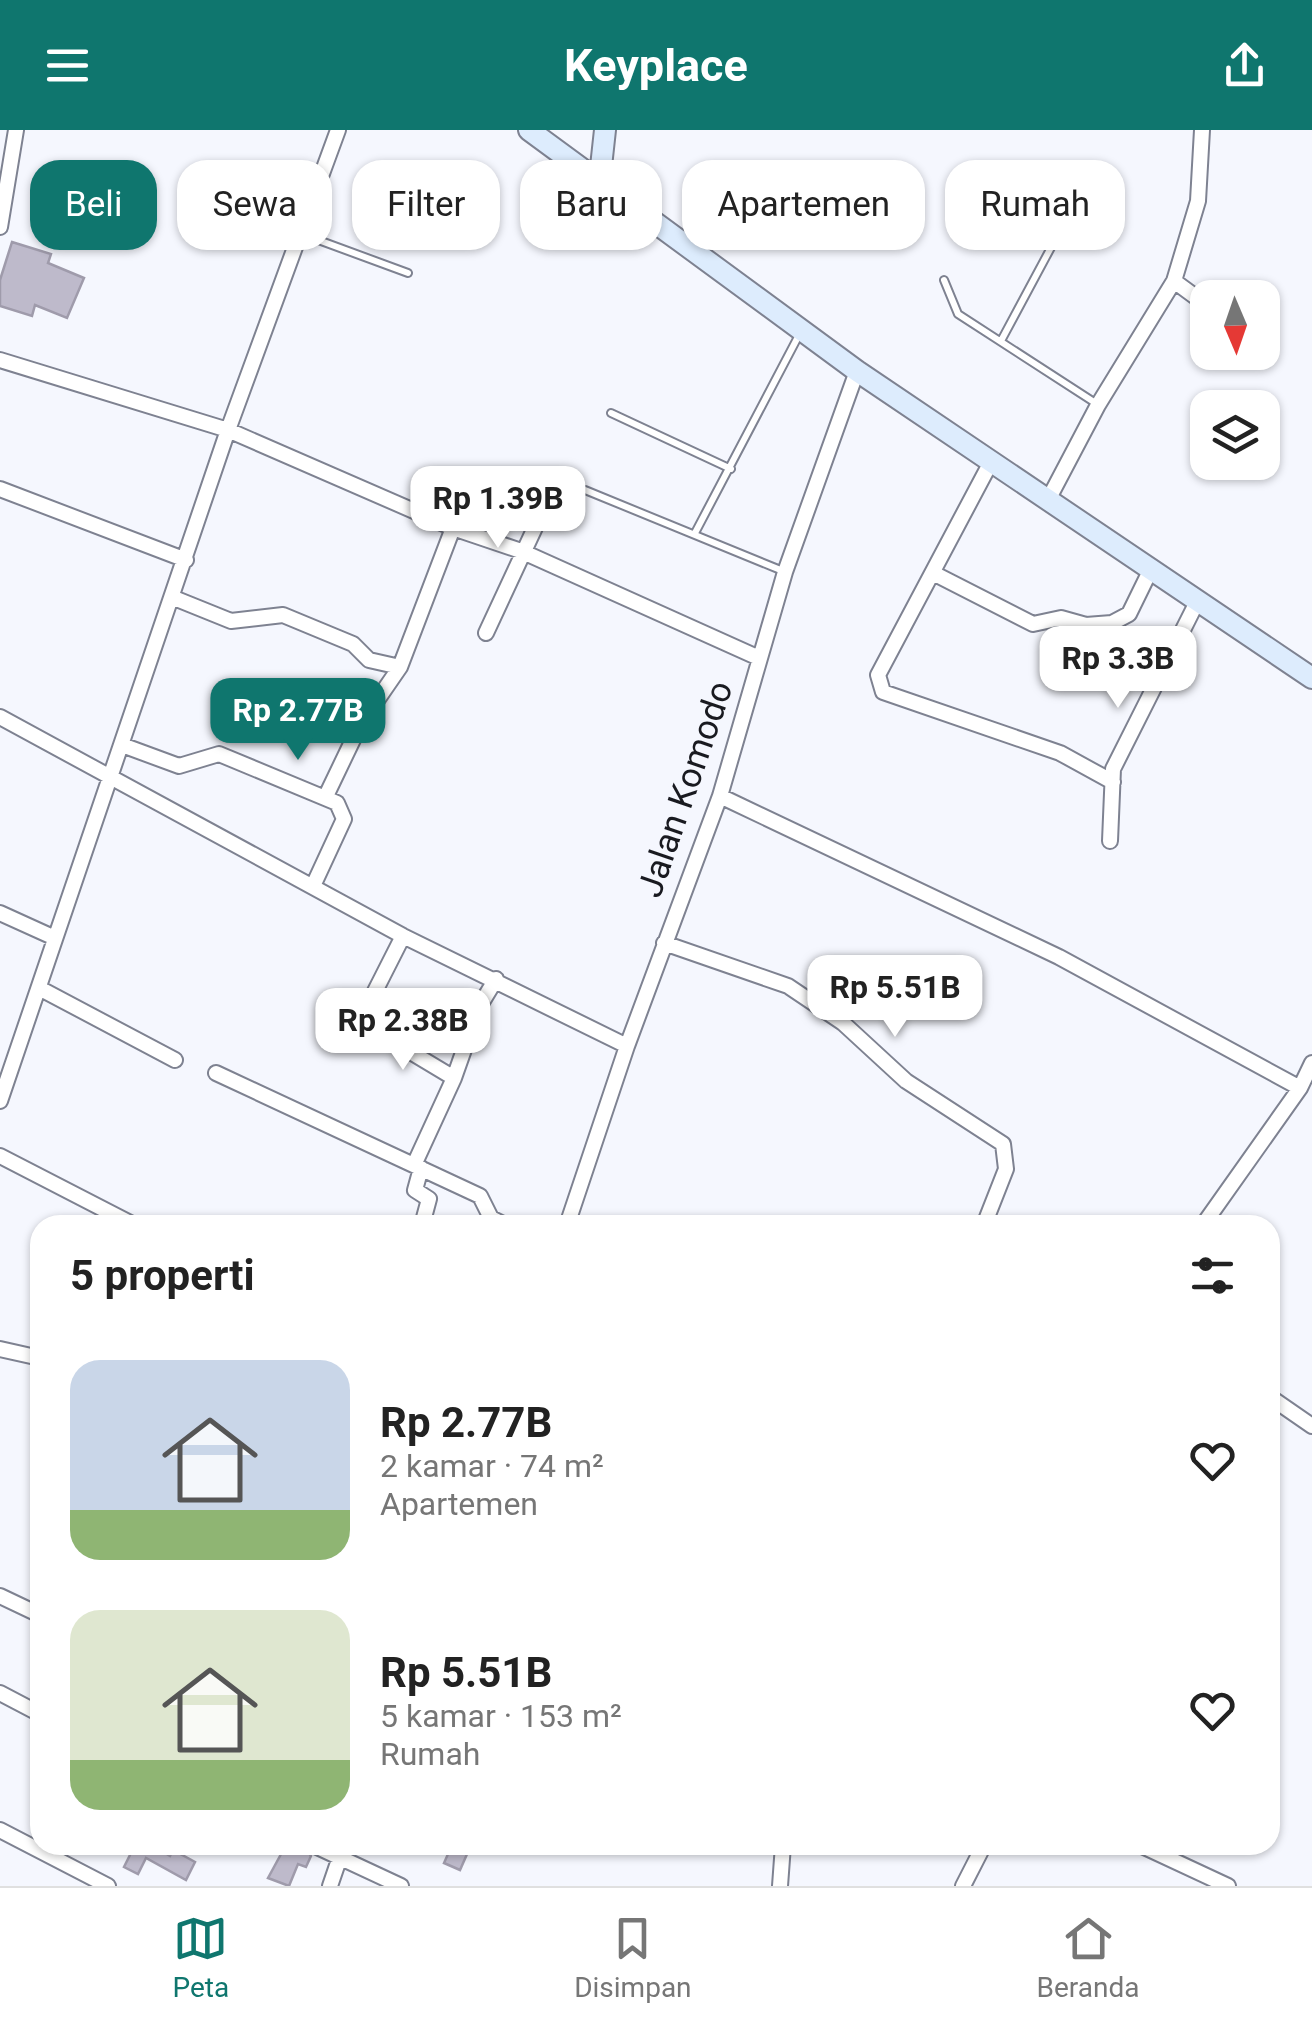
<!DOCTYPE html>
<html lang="id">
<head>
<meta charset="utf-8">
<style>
  :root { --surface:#fff; --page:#f2f2f2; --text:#222; --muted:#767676; --line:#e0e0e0; --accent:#0f766e }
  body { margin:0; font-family:Roboto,sans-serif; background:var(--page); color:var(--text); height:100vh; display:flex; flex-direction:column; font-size:38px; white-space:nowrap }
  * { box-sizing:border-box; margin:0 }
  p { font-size:32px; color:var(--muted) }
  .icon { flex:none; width:55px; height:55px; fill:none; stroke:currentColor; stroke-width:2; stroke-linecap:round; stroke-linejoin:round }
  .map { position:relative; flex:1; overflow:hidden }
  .drawer { position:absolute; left:30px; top:1085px; width:1250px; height:640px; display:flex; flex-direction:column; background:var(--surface); border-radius:30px; box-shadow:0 2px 8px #0004 }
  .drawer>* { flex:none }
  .guide { position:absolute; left:30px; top:30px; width:1252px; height:90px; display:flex; gap:20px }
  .needle { width:65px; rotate:178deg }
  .buttons { position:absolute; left:1190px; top:150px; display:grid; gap:20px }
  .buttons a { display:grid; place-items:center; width:90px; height:90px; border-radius:20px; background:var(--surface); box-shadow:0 2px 8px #0004; font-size:50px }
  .price { position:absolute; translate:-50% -85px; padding:0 22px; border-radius:20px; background:#fff; color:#222; font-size:32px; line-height:65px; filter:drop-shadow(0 2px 5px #0008) }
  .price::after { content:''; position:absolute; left:50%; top:60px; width:30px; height:22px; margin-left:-15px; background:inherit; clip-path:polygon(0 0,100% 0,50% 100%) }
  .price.selected { background:var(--accent); color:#fff }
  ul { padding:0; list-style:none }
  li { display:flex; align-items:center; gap:30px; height:250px; padding:0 40px }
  li span { display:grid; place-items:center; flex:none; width:280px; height:200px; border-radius:30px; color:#555 }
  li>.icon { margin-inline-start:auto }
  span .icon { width:120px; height:120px; fill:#fffc; stroke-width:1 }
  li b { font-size:42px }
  h2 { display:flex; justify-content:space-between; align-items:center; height:120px; padding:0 40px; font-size:42px }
  .chip { padding:0 35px; border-radius:30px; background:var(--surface); box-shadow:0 2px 8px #0004; font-size:35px; line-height:90px }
  .chip.selected { background:var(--accent); color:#fff }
  header { display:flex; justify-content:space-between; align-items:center; height:130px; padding:0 40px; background:var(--accent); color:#fff; font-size:45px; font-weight:700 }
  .dock { display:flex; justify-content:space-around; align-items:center; height:140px; border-top:2px solid var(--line); background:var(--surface); font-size:28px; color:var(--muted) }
  .dock a { display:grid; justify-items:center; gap:5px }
  .dock .selected { color:var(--accent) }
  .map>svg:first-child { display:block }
</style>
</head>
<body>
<header><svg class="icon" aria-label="menu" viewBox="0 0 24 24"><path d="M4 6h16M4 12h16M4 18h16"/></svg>Keyplace<svg class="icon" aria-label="share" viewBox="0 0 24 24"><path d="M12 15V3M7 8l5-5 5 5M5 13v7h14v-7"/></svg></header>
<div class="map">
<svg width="1312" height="1756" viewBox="0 0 1312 1756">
  <rect width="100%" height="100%" fill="#f5f7fe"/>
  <path fill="#bebacb" stroke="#9f9bab" stroke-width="2.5" d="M 12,112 L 51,124 L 48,133 L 84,148 L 67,188 L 35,175 L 32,186 L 0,176 L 0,150 Z
    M 135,1715 L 152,1715 L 170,1726 L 173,1720 L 195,1732 L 186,1750 L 146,1728 L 138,1744 L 124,1737 Z
    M 286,1715 L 302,1715 L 311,1726 L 306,1737 L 298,1734 L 289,1756 L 268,1748 Z
    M 452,1715 L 471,1715 L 460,1740 L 444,1733 Z"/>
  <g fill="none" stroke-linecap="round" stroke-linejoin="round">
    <defs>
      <path id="lane" d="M 302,104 L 408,143
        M 944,150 L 958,184 L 1097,274
        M 1002,209 L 1077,69
        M 611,283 L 731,339
        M 585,360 L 783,441
        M 695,403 L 799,205"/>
      <path id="street" d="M 0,97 L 16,0
        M 1174,151 L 1208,176
        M 0,230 L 228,300 L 453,398 L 521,421 L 759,528
        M 991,332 L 878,545 L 883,562 L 1060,623 L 1113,652
        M 0,359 L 186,430
        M 1048,370 L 1098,275 L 1174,151 L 1198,71 L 1202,0
        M 933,443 L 1033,494 L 1061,488 L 1086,495 L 1112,493 L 1129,484 L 1152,437
        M 174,468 L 231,491 L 283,485 L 353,514 L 369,530 L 400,537
        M 486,503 L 552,361
        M 307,564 L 360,595
        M 0,587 L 403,806 L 627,916
        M 122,615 L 179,636 L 219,624 L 337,673 L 344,689 L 313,756
        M 326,666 L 360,595 L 400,537 L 453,398
        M 720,666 L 1059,827 L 1300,958
        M 1110,711 L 1113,639 L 1198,470
        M 0,783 L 55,808
        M 403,806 L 365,881 L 364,894 L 454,948 L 479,877 L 496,849
        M 664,813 L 788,856 L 843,893 L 906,951 L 1003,1014 L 1006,1039 L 984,1095
        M 39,858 L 175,930
        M 216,943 L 480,1066 L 491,1088 L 505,1095
        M 0,971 L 228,300 L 338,0
        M 0,1026 L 134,1095
        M 414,1035 L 454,948
        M 421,1038 L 415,1060 L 429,1069 L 422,1095
        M 567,1095 L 627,916 L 720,666 L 785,442 L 857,241
        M 1203,1095 L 1300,958 L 1312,933
        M 0,1219 L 40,1228
        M 1270,1267 L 1312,1296
        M 0,1466 L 40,1485
        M 0,1563 L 40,1584
        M 0,1700 L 108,1756
        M 313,1715 L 401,1756
        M 1140,1715 L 1228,1756
        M 330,1756 L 344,1715
        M 780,1756 L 783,1715
        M 963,1756 L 984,1715"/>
      <path id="secondary" d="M 529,0 L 857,241 L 1312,548
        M 599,55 L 605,0"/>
    </defs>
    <use href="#lane" stroke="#7e8291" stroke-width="10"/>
    <use href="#street" stroke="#7e8291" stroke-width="18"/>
    <use href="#secondary" stroke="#7e8291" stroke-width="24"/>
    <use href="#lane" stroke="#fff" stroke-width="6"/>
    <use href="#street" stroke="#fff" stroke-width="14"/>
    <use href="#secondary" stroke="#ddecfd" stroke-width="20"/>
  </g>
  <g text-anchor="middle" stroke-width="8" stroke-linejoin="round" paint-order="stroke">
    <g font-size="35" fill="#191a20" stroke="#f5f7fe">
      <text transform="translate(685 659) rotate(-71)" y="12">Jalan Komodo</text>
    </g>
  </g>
</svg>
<div class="buttons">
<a><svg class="needle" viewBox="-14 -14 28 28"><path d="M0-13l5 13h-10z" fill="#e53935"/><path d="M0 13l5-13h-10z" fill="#767676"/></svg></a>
<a><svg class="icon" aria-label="layers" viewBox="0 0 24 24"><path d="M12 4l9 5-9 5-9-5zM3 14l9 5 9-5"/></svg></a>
</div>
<b class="price" style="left:498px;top:421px">Rp 1.39B</b>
<b class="price" style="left:1118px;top:581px">Rp 3.3B</b>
<b class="price selected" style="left:298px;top:633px">Rp 2.77B</b>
<b class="price" style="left:895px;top:910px">Rp 5.51B</b>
<b class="price" style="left:403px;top:943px">Rp 2.38B</b>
<div class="guide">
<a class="chip selected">Beli</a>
<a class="chip">Sewa</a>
<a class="chip">Filter</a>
<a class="chip">Baru</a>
<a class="chip">Apartemen</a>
<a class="chip">Rumah</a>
</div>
<section class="drawer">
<h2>5 properti<svg class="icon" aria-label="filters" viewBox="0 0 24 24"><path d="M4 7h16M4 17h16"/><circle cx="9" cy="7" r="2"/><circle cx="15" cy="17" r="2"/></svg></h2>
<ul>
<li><span style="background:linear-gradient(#c9d6e8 75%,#8fb573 0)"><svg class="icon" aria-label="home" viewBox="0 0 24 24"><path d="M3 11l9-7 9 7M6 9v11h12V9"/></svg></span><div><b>Rp 2.77B</b><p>2 kamar · 74 m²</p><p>Apartemen</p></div><svg class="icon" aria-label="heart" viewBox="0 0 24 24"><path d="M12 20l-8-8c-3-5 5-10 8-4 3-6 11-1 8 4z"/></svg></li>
<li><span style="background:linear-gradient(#dfe7d0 75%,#8fb573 0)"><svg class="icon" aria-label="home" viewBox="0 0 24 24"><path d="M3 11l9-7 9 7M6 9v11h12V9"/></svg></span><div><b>Rp 5.51B</b><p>5 kamar · 153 m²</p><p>Rumah</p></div><svg class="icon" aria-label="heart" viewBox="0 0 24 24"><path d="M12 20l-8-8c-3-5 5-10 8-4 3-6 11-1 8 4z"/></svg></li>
</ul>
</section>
</div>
<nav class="dock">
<a class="selected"><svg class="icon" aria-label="map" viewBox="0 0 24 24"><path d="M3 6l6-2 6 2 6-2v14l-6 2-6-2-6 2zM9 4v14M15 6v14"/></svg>Peta</a>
<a><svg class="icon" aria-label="saved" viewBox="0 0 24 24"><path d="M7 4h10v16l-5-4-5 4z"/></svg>Disimpan</a>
<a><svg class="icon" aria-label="home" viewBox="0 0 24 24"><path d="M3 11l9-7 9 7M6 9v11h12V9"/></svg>Beranda</a>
</nav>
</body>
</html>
